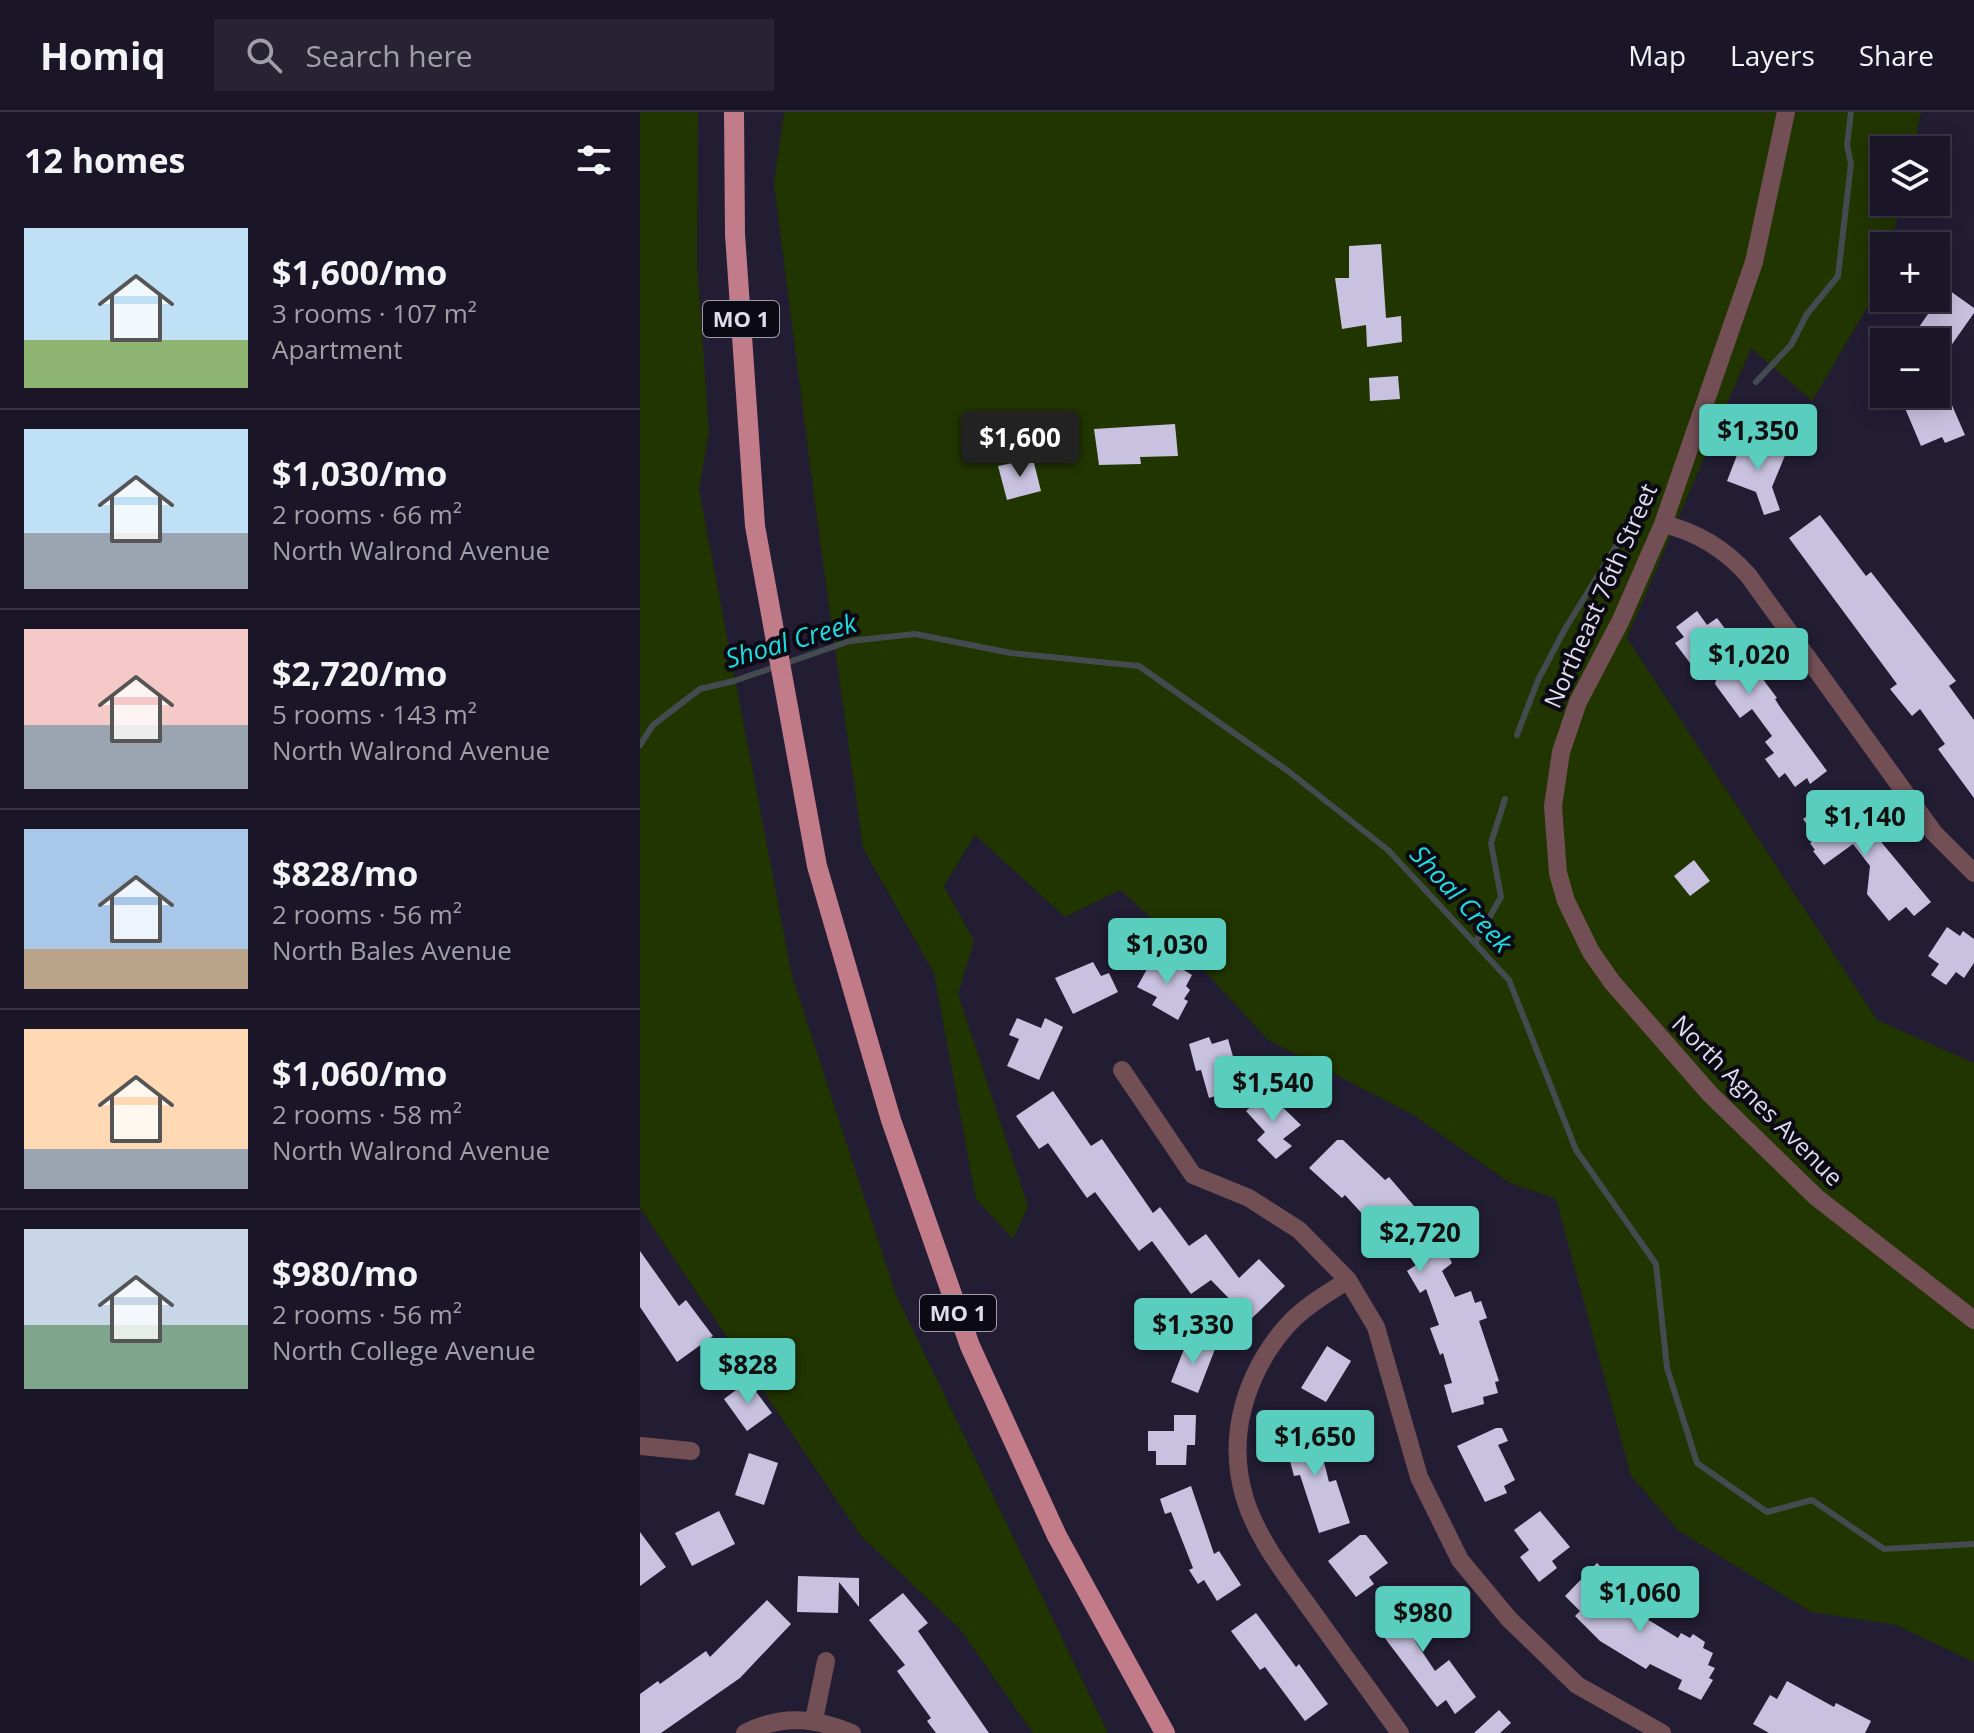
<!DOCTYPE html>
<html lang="en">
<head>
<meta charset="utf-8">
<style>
  :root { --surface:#1a1627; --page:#272333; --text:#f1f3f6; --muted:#9f9fa7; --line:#383544; --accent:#59cebf }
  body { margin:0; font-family:"Open Sans",sans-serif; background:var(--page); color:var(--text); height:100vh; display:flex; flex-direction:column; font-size:30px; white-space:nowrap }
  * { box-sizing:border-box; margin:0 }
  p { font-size:26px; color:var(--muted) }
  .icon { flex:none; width:44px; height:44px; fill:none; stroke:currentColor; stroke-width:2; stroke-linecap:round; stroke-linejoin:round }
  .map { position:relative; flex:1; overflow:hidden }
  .details { display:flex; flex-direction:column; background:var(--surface); width:640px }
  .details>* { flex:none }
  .controls { position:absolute; left:1230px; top:24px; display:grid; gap:16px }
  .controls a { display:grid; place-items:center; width:80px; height:80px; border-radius:0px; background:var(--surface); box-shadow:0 4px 20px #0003,0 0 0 2px var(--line); font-size:40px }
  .price { position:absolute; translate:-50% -68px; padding:0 18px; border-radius:8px; background:var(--accent); color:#111; font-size:26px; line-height:52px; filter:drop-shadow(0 2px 4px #0008) }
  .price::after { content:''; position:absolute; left:50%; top:48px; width:24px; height:18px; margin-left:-12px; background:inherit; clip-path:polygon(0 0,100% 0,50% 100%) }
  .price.active { background:#222; color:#fff }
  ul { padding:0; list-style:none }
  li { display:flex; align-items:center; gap:24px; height:200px; padding:0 24px }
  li+li { border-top:2px solid var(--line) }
  li span { display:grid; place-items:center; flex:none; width:224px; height:160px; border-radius:0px; color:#555 }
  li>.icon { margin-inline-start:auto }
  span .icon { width:96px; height:96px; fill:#fffc; stroke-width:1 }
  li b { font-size:34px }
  h2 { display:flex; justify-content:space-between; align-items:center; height:96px; padding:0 24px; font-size:34px }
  header { display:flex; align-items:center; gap:48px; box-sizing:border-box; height:112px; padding:0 40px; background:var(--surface); border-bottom:2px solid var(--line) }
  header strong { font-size:38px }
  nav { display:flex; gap:44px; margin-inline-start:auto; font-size:28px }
  .search { width:560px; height:72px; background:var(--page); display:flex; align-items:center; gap:20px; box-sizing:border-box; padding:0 28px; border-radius:0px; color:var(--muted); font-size:30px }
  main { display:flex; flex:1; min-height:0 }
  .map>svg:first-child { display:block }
</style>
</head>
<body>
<header>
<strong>Homiq</strong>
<div class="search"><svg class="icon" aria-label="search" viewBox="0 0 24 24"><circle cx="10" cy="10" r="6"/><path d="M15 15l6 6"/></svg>Search here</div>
<nav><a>Map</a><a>Layers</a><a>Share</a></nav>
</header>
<main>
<section class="details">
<h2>12 homes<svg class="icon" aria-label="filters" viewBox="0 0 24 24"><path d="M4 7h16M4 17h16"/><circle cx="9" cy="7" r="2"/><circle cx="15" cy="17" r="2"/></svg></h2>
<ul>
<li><span style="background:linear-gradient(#bfe0f5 70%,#8fb573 0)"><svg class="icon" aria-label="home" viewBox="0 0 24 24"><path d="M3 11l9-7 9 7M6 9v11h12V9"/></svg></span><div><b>$1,600/mo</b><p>3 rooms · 107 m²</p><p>Apartment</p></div></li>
<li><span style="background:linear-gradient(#bfe0f5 65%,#9aa5b1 0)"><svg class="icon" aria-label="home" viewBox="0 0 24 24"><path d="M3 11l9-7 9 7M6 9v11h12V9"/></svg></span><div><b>$1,030/mo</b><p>2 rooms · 66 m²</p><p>North Walrond Avenue</p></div></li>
<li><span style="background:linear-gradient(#f6c9c9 60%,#9aa5b1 0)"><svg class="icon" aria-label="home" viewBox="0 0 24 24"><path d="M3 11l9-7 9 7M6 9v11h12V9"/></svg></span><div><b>$2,720/mo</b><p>5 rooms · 143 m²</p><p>North Walrond Avenue</p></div></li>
<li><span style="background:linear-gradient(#a9c7e8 75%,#b9a48a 0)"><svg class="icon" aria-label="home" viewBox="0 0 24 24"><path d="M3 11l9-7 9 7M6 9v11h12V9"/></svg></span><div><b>$828/mo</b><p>2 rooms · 56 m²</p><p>North Bales Avenue</p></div></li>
<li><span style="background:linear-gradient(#ffd9b3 75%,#9aa5b1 0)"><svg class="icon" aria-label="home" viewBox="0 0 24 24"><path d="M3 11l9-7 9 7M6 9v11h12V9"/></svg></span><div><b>$1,060/mo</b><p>2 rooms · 58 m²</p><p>North Walrond Avenue</p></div></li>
<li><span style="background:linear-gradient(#c9d6e8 60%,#7fa58c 0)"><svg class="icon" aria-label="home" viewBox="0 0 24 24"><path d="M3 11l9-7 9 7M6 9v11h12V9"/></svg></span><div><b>$980/mo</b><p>2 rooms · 56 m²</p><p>North College Avenue</p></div></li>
</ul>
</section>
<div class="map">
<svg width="1334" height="1621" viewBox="0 0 1334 1621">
  <rect width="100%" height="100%" fill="#231d34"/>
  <path fill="#213500" d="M 0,0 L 58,0 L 57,151 L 69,320 L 59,378 L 152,864 L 256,1183 L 468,1621 L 393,1621 L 320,1517 L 221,1424 L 0,1096 Z
    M 144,0 L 1281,0 L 1273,38 L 1244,38 L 1244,90 L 1261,90 L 1251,134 L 1244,134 L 1244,167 L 1172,289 L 1111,236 L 987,526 L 1237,908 L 1334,951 L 1334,1550 L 1256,1513 L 1171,1500 L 1039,1419 L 991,1364 L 916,1087 L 870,1071 L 772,1002 L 628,928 L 535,827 L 480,778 L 425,805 L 335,723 L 304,774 L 334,829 L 318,882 L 388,1094 L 373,1127 L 336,1087 L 294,861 L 223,736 L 179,422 L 134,72 Z"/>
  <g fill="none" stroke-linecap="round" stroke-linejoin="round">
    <path stroke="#444b50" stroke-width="6" d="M 1116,270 L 1151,233 L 1167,202 L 1198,164 L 1211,52 L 1207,33 L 1211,0
      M 877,623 L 898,568 L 925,517 L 981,426
      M 0,633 L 13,613 L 60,577 L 94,569 L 210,529 L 275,522 L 371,541 L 499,554 L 648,659 L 748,738 L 869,868 L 936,1038 L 1016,1152 L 1027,1256 L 1057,1351 L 1127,1400 L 1172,1388 L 1244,1437 L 1334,1432
      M 835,831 L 861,785 L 851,731 L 865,687"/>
  </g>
  <path fill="#c8c2e0" d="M 741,132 L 746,206 L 761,204 L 762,230 L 727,235 L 726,213 L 702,217 L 695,166 L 709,166 L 709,134 Z
    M 1306,176 L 1334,196 L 1334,201 L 1296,255 L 1296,230 L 1282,230 L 1288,221 L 1279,215 Z
    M 758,264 L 760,287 L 730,289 L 729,266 Z
    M 1259,282 L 1307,282 L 1325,323 L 1305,331 L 1302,325 L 1281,334 Z
    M 535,312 L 538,344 L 500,345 L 501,352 L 459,353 L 454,317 Z
    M 1104,325 L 1146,341 L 1132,375 L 1140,398 L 1124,403 L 1116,380 L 1087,369 Z
    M 393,347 L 401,379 L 367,388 L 358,354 Z
    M 1180,403 L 1226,464 L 1231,460 L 1316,569 L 1309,574 L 1334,608 L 1334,686 L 1298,637 L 1305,632 L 1280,597 L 1272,604 L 1250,577 L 1257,572 L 1149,426 Z
    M 1057,499 L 1067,513 L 1077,506 L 1137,586 L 1135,587 L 1140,595 L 1187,659 L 1170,672 L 1167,666 L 1155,675 L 1145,661 L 1139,666 L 1125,647 L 1134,641 L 1125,630 L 1132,624 L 1112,597 L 1100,606 L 1075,572 L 1077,565 L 1063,548 L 1053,555 L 1035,531 L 1044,525 L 1036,515 Z
    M 1196,683 L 1211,704 L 1218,698 L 1237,725 L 1291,790 L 1274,804 L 1266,795 L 1249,809 L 1227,782 L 1230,754 L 1213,732 L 1184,753 L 1173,739 L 1175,738 L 1170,731 L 1177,726 L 1163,707 Z
    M 1054,748 L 1070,769 L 1050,784 L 1034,764 Z
    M 1307,815 L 1320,824 L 1323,819 L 1334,827 L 1334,851 L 1324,866 L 1316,860 L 1306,873 L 1291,863 L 1299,852 L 1288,844 Z
    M 516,841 L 552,863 L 546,874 L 550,878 L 544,887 L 548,889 L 538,908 L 512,893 L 517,885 L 497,875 Z
    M 453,850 L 461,864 L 469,861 L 478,880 L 433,902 L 415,866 Z
    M 377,906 L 401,916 L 405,906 L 423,915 L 399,968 L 367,954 L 379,927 L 369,923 Z
    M 569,925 L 572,932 L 588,927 L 594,948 L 603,944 L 613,972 L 569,986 L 561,958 L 556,959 L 549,932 Z
    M 413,979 L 451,1034 L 462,1027 L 513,1101 L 520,1095 L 549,1134 L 566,1122 L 599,1166 L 619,1147 L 645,1174 L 610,1208 L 571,1168 L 551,1182 L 512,1129 L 499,1139 L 455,1080 L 447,1086 L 408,1031 L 399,1037 L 376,1004 Z
    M 627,980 L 661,1013 L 643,1027 L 652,1034 L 636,1047 L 617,1028 L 625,1020 L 606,999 Z
    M 697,1028 L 703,1028 L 745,1068 L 749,1065 L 774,1094 L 757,1110 L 779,1129 L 796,1120 L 812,1151 L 802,1159 L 815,1185 L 831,1179 L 835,1191 L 841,1189 L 847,1206 L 839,1209 L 859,1269 L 855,1270 L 858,1281 L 843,1285 L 844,1292 L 812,1301 L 804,1273 L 812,1271 L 803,1241 L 800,1243 L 790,1216 L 799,1213 L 786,1177 L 780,1181 L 767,1159 L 776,1153 L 758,1120 L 747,1129 L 705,1083 L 702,1086 L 669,1056 Z
    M 0,1139 L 39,1194 L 46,1188 L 73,1224 L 37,1250 L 0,1195 Z
    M 548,1227 L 575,1237 L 558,1281 L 531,1270 Z
    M 687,1234 L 711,1249 L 686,1290 L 661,1276 Z
    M 108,1269 L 132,1301 L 107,1319 L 84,1287 Z
    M 534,1303 L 556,1303 L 555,1333 L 547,1333 L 546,1353 L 516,1353 L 516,1339 L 508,1339 L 508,1319 L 534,1319 Z
    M 674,1311 L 689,1370 L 696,1368 L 710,1411 L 679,1421 L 660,1363 L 654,1364 L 642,1319 Z
    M 856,1316 L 862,1316 L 868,1329 L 858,1333 L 875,1368 L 864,1374 L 867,1381 L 845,1390 L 817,1334 Z
    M 109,1341 L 138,1351 L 124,1393 L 95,1383 Z
    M 551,1374 L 574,1442 L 579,1439 L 601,1473 L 577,1489 L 564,1468 L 558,1472 L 549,1458 L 553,1456 L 531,1400 L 525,1402 L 520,1387 Z
    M 79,1399 L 95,1432 L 52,1454 L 35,1421 Z
    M 900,1399 L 930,1435 L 912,1449 L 917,1456 L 899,1470 L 880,1445 L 889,1438 L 874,1418 Z
    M 0,1420 L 26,1455 L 0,1474 Z
    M 720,1423 L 726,1423 L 748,1451 L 729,1465 L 734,1472 L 716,1485 L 688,1449 Z
    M 957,1451 L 976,1470 L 973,1474 L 982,1482 L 976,1488 L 1038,1526 L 1041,1521 L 1050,1526 L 1053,1522 L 1065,1530 L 1063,1536 L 1073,1541 L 1068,1553 L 1075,1556 L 1069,1566 L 1073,1568 L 1061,1588 L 1038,1577 L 1042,1568 L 1010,1552 L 1006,1557 L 960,1529 L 935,1504 L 940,1499 L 925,1484 Z
    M 158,1464 L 219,1466 L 219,1495 L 199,1470 L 198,1501 L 157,1500 Z
    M 763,1477 L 792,1515 L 775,1529 L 795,1559 L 809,1548 L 836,1585 L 815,1602 L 806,1588 L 797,1595 L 744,1525 L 755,1517 L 738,1495 Z
    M 263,1481 L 288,1511 L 278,1519 L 349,1621 L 296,1621 L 287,1609 L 291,1606 L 257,1559 L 265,1553 L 229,1508 Z
    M 127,1488 L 151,1512 L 100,1566 L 21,1621 L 0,1621 L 0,1582 L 18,1569 L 20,1572 L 66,1539 L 70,1545 Z
    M 616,1501 L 656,1555 L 659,1552 L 688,1592 L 665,1609 L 625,1555 L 620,1558 L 591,1519 Z
    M 1147,1569 L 1194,1595 L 1196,1591 L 1231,1609 L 1225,1621 L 1129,1621 L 1113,1612 L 1130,1583 L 1137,1587 Z
    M 859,1598 L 871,1611 L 860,1621 L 834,1621 Z"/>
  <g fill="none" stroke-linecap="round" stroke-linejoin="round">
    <path stroke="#724f55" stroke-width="18" d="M 1146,0 L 1114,150 L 1023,412 L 980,510 L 938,590 L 921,640 L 913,694 L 918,761 L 926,789 L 951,840 L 972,870 L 1070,982 L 1176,1085 L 1334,1208
      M 1023,412 C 1057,420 1085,437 1108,463 L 1294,721 L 1334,761
      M 482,958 L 553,1063 L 609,1086 L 659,1118 L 708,1168 L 736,1215 L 779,1365 L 820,1448 L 869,1507 L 937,1573 L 1022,1621
      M 708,1168 C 686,1182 662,1196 645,1216 C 605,1263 586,1326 605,1387 C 618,1429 649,1467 674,1502 C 703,1542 731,1581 760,1621
      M 1,1334 L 51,1339
      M 174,1608 L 186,1549
      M 105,1621 C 142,1602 175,1606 212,1621"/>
    <path stroke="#c27b89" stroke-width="20" d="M 94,0 L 95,122 L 115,414 L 177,754 L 251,1008 L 330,1234 L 417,1424 L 525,1621"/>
  </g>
  <g text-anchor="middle" stroke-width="8" stroke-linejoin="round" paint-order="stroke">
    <g fill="#0b0913" stroke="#9f9daa" stroke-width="2">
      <rect x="63" y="189" width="76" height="36" rx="6"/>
      <rect x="280" y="1183" width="76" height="36" rx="6"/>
    </g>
    <g font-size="22" font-weight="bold" fill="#dfdceb">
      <text x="101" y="215">MO 1</text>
      <text x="318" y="1209">MO 1</text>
    </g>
    <g font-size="24" fill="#dfdceb" stroke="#0b0913">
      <text transform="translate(961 484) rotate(-66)" y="8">Northeast 76th Street</text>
      <text transform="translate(1117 989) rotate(45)" y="8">North Agnes Avenue</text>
    </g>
    <g font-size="26" font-style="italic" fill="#1edce0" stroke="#0b0913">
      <text transform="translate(151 529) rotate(-16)" y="9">Shoal Creek</text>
      <text transform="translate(821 787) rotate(47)" y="9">Shoal Creek</text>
    </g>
  </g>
</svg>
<div class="controls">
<a><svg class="icon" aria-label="layers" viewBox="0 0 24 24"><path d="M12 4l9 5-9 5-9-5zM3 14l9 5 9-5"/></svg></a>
<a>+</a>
<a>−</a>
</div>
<b class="price" style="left:1118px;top:360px">$1,350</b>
<b class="price active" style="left:380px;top:367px">$1,600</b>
<b class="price" style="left:1109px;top:584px">$1,020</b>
<b class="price" style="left:1225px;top:746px">$1,140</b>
<b class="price" style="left:527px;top:874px">$1,030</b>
<b class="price" style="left:633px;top:1012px">$1,540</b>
<b class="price" style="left:780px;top:1162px">$2,720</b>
<b class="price" style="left:553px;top:1254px">$1,330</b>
<b class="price" style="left:108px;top:1294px">$828</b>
<b class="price" style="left:675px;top:1366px">$1,650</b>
<b class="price" style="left:1000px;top:1522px">$1,060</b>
<b class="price" style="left:783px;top:1542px">$980</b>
</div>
</main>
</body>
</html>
